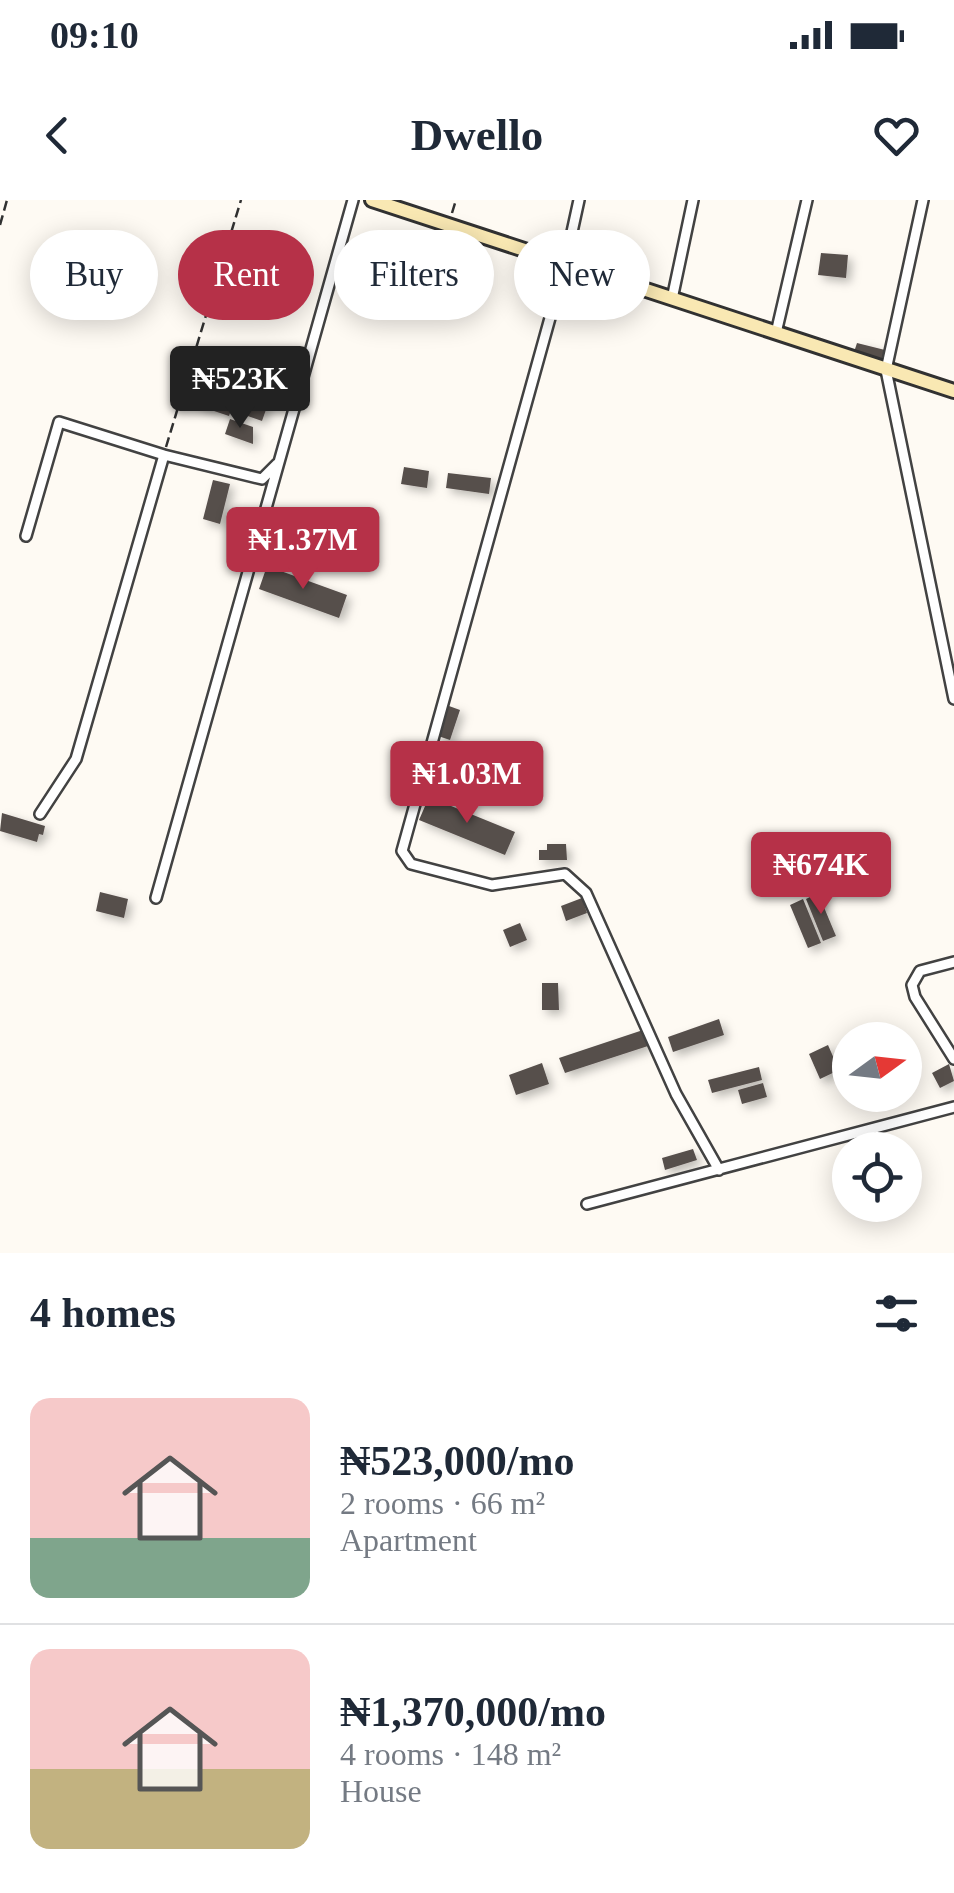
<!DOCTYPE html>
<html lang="en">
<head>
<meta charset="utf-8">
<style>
  :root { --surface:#fff; --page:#f2f2f3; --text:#1f2937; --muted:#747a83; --line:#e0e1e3; --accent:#b63148 }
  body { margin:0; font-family:"Times New Roman",serif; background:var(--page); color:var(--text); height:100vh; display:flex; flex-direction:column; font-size:38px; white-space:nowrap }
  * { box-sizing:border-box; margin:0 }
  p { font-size:32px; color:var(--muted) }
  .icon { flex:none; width:55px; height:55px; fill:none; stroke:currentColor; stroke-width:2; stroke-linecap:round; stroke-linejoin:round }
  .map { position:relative; height:1053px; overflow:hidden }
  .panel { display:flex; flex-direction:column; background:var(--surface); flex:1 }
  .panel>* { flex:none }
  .top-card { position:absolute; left:30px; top:30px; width:895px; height:90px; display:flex; gap:20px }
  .needle { width:65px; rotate:75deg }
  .buttons { position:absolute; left:832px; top:822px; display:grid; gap:20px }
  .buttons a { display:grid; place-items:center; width:90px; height:90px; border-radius:50%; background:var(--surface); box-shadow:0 5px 25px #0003; font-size:50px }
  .price { position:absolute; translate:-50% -85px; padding:0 22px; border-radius:10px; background:var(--accent); color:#fff; font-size:32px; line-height:65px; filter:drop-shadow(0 2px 5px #0008) }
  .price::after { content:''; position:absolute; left:50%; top:60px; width:30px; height:22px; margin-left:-15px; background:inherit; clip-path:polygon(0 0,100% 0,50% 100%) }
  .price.active { background:#222; color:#fff }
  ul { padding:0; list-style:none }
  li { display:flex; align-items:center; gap:30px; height:250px; padding:0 30px }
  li+li { border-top:2px solid var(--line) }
  li span { display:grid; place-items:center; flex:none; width:280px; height:200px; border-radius:20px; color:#555 }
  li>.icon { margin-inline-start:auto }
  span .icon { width:120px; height:120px; fill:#fffc; stroke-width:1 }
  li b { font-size:42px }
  h2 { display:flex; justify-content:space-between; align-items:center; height:120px; padding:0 30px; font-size:42px }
  .chip { padding:0 35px; border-radius:45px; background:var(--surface); box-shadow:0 5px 25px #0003; font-size:35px; line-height:90px }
  .chip.active { background:var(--accent); color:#fff }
  .status { display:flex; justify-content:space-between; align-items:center; height:70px; padding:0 50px; background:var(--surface); direction:ltr }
  .status svg { height:28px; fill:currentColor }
  header { display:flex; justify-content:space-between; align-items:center; height:130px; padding:0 30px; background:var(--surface); font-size:45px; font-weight:700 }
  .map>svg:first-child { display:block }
</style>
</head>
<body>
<div class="status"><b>09:10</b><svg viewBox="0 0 49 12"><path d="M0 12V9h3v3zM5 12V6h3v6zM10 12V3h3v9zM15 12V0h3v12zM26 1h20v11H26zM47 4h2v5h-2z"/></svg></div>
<header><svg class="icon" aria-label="back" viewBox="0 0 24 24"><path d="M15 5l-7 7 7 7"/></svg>Dwello<svg class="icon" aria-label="heart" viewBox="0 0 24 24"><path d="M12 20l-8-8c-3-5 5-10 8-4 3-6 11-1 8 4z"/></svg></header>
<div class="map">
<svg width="954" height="1053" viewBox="0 0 954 1053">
  <defs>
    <filter id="shadow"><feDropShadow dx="4.5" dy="4.5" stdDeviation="5" flood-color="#0004"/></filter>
  </defs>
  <rect width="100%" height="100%" fill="#fefaf3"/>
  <path fill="#574f4c" filter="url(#shadow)" d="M 821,53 L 848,55 L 846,78 L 818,75 Z
    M 857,143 L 885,150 L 883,160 L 854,152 Z
    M 191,181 L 209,187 L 207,192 L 220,197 L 222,190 L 236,195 L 229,216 L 196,205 L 198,198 L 187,194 Z
    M 248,197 L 268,204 L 262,221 L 242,214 Z
    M 230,219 L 253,227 L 253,244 L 225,234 Z
    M 404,267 L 429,271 L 427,288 L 401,284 Z
    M 448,273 L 491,278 L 489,294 L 446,288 Z
    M 213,280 L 230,284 L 220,324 L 203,319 Z
    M 267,366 L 347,395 L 339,418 L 259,389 Z
    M 449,506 L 460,510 L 450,540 L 438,536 Z
    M 429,597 L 515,632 L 505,655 L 419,620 Z
    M 2,613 L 45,626 L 43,635 L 39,634 L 37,642 L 0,631 Z
    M 547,644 L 566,644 L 567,660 L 539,660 L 539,650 L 547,650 Z
    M 100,692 L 128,699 L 124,718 L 96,711 Z
    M 818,693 L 836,736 L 823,741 L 806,699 Z
    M 582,698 L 587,713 L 566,721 L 561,706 Z
    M 803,699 L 821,743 L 808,748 L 790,705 Z
    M 520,723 L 527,740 L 510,747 L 503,730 Z
    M 542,783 L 558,783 L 559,810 L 542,810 Z
    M 719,819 L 724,835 L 673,852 L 668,837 Z
    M 643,830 L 648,846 L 565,873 L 559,858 Z
    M 828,845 L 839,870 L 820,879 L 809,854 Z
    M 542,863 L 549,884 L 516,895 L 509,875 Z
    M 949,864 L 954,881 L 940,888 L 932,873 Z
    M 759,867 L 762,880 L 712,893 L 708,880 Z
    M 763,883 L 767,897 L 742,904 L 738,890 Z
    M 693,949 L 697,960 L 665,970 L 662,958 Z"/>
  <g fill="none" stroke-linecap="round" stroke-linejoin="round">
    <defs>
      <path id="street" d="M 579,0 L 565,64 L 402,651 L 411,664 L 492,685 L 565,674 L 586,693 L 676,894 L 719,970
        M 923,0 L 886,170 L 954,499
        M 672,99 L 693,0
        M 776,133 L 807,0
        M 26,336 L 59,222 L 164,255
        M 40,614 L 76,559 L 164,255 L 262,279 L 277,264
        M 156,698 L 353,0
        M 954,762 L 920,771 L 912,785 L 915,797 L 954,859
        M 587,1004 L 954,907"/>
      <path id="secondary" d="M 372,0 L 954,191"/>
    </defs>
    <use href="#street" stroke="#424242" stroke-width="14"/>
    <use href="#secondary" stroke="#313131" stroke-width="18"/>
    <path stroke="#313131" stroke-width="2.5" stroke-dasharray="10 5" stroke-linecap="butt" d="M 452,13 L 456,0
      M 0,25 L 7,0
      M 166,247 L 241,0"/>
    <use href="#street" stroke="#fff" stroke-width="9"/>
    <use href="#secondary" stroke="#f9e8b3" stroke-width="12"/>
  </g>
</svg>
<div class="buttons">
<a><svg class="needle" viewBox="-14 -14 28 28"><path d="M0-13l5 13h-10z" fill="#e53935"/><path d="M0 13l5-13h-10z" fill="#747a83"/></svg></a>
<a><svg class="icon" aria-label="locate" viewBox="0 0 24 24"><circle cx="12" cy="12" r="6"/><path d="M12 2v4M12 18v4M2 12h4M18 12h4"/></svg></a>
</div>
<b class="price active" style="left:240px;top:231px">₦523K</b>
<b class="price" style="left:303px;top:392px">₦1.37M</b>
<b class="price" style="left:467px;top:626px">₦1.03M</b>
<b class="price" style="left:821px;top:717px">₦674K</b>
<div class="top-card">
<a class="chip">Buy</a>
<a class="chip active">Rent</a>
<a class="chip">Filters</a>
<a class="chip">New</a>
</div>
</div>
<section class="panel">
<h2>4 homes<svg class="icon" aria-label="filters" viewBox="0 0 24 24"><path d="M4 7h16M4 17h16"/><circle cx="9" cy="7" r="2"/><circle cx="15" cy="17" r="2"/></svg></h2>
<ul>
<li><span style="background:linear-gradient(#f6c9c9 70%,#7fa58c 0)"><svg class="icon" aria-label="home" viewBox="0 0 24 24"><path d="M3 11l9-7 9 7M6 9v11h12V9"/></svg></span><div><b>₦523,000/mo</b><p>2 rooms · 66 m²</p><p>Apartment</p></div></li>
<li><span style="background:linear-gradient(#f6c9c9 60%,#c2b280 0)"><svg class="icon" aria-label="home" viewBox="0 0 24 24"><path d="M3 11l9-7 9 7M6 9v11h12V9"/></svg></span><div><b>₦1,370,000/mo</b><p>4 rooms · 148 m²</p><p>House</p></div></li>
</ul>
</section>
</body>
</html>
